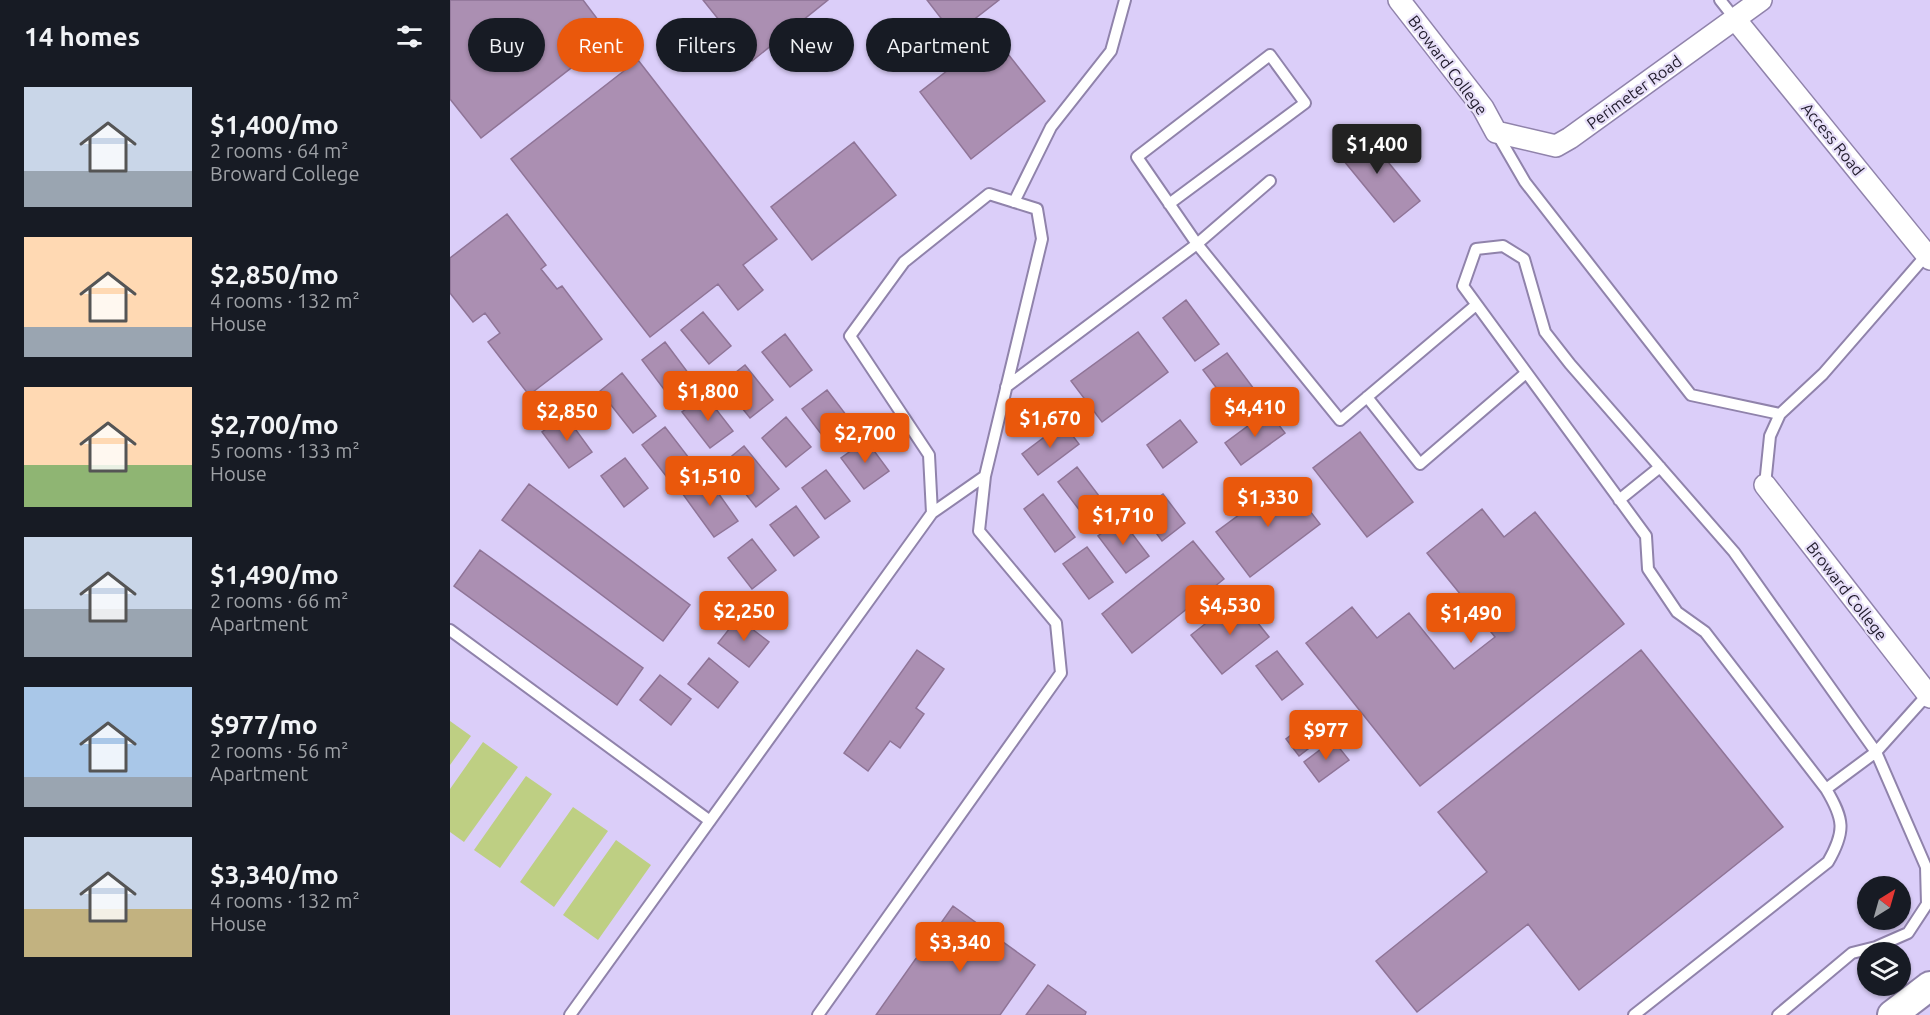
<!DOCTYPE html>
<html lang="en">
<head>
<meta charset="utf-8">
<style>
  :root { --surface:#171b24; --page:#242831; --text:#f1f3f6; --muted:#9ea1a6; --accent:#ea580c }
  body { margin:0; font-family:Ubuntu,sans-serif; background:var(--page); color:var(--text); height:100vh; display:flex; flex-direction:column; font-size:22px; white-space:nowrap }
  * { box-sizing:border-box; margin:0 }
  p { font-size:20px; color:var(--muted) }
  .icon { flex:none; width:33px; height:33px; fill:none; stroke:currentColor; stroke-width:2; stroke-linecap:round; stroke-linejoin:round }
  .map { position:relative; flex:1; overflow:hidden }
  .details { display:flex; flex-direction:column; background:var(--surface); width:450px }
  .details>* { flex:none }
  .hud { position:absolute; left:18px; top:18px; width:570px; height:54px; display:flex; gap:12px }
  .needle { width:39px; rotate:37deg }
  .controls { position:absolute; left:1407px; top:876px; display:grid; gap:12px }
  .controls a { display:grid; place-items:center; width:54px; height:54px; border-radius:50%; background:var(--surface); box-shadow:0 2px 4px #0004; font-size:30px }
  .price { position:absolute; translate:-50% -51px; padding:0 14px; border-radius:6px; background:var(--accent); color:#fff; font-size:20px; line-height:39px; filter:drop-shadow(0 2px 3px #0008) }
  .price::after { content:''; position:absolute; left:50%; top:36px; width:18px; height:14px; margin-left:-9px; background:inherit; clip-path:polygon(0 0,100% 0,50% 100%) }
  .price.active { background:#222; color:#fff }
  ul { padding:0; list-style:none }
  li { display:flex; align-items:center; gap:18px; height:150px; padding:0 24px }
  li span { display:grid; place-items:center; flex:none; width:168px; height:120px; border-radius:0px; color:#555 }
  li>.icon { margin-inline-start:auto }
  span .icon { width:72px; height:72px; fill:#fffc; stroke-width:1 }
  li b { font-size:26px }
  h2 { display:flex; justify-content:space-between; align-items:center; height:72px; padding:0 24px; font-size:26px }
  .chip { padding:0 21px; border-radius:27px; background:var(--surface); box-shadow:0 2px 4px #0004; font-size:21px; line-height:54px }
  .chip.active { background:var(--accent); color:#fff }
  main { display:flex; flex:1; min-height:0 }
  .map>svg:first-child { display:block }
</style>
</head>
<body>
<main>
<section class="details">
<h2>14 homes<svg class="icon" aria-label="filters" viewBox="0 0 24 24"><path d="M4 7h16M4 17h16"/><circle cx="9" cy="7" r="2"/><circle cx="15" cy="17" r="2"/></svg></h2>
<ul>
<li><span style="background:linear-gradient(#c9d6e8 70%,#9aa5b1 0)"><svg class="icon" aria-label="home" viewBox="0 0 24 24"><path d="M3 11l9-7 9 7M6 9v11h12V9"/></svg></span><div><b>$1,400/mo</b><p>2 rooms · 64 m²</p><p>Broward College</p></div></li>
<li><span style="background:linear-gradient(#ffd9b3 75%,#9aa5b1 0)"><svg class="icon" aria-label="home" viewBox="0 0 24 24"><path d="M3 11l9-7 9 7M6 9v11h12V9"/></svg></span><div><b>$2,850/mo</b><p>4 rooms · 132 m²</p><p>House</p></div></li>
<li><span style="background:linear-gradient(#ffd9b3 65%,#8fb573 0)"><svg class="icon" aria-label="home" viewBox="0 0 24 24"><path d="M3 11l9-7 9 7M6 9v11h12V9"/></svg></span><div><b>$2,700/mo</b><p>5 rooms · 133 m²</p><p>House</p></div></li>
<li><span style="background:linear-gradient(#c9d6e8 60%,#9aa5b1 0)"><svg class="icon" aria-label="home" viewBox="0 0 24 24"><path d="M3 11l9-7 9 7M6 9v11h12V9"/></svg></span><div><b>$1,490/mo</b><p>2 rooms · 66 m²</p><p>Apartment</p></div></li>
<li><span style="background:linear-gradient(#a9c7e8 75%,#9aa5b1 0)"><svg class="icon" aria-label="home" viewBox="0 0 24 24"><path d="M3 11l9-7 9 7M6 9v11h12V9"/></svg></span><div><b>$977/mo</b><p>2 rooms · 56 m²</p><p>Apartment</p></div></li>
<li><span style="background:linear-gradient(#c9d6e8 60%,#c2b280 0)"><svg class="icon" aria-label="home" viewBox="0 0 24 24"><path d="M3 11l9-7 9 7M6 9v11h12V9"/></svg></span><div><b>$3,340/mo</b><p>4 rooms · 132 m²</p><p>House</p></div></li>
</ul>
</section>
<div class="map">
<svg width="1480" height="1015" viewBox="0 0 1480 1015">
  <rect width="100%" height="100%" fill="#dbcef9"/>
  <path fill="#becf83" d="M 0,721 L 21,736 L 0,765 Z
    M 33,742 L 68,767 L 14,842 L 0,832 L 0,789 Z
    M 76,776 L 102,794 L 50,868 L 24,850 Z
    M 123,807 L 158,831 L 104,907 L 70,882 Z
    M 166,840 L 201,865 L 148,940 L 113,915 Z"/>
  <path fill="#ab8fb2" stroke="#8f7497" stroke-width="1.5" d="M 0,0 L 133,0 L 161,37 L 31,138 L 0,99 Z
    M 253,0 L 378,0 L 302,61 Z
    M 477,0 L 549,0 L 504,35 Z
    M 543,35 L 595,101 L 521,159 L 470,92 Z
    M 188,60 L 327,239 L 293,265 L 313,290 L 288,310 L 268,284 L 200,337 L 61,159 Z
    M 911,129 L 970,201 L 944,222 L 885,150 Z
    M 404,142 L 446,195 L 362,260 L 321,207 Z
    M 57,214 L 96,265 L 91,269 L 107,289 L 112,286 L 152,339 L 79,395 L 38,342 L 50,333 L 35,313 L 23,322 L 0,293 L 0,258 Z
    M 736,300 L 769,344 L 745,361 L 713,318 Z
    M 253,312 L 281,346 L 259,364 L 231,330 Z
    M 688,332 L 718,372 L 652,422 L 621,381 Z
    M 335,334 L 362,370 L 340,387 L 312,352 Z
    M 215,342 L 242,378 L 219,396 L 192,360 Z
    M 777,353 L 810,397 L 786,414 L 753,370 Z
    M 295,365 L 323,400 L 300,418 L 272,383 Z
    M 172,373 L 206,416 L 183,433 L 150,391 Z
    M 377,390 L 400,420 L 375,439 L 352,409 Z
    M 255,395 L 283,431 L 260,448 L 232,412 Z
    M 818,411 L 835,433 L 791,465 L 775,443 Z
    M 115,415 L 142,452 L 119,468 L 92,432 Z
    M 336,417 L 361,447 L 336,467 L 312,438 Z
    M 730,420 L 747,442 L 713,468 L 697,445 Z
    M 613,423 L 629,444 L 588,475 L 572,454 Z
    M 215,427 L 239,458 L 216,476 L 192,445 Z
    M 910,432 L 963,502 L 917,537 L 863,468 Z
    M 416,440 L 439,471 L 414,489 L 391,458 Z
    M 294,446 L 329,489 L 306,507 L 272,464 Z
    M 175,458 L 198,488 L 174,507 L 151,476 Z
    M 627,467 L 659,509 L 640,524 L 608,482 Z
    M 376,470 L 400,501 L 375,519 L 352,488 Z
    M 256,476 L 288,521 L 264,537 L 232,493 Z
    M 836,480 L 870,524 L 800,577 L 766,532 Z
    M 79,484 L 240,605 L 213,641 L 52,520 Z
    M 593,494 L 625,537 L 605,552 L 574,509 Z
    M 713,494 L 735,523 L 712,541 L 690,511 Z
    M 346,506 L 369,537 L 344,556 L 320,525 Z
    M 1032,509 L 1054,537 L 1085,512 L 1174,624 L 970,786 L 856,643 L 902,607 L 927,638 L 959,613 L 1004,669 L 1045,637 L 977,553 Z
    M 671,519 L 699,556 L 676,573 L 648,536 Z
    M 302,539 L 326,570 L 302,589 L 278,558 Z
    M 743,541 L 774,579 L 682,653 L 652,614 Z
    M 637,547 L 663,582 L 639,599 L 613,564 Z
    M 30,550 L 193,668 L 167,705 L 4,586 Z
    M 788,598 L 819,637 L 772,674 L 741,635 Z
    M 288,618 L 319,642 L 299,667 L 268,643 Z
    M 467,650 L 494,669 L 466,708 L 474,714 L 450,748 L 440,741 L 418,771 L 394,753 Z
    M 1191,650 L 1333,827 L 1129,990 L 1078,924 L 967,1012 L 926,961 L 1037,872 L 988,812 Z
    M 827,651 L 853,684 L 832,700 L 806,666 Z
    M 259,658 L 288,682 L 268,708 L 238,684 Z
    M 210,675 L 241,699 L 221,725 L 190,700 Z
    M 850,728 L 863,745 L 849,756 L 836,739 Z
    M 883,740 L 899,760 L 869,782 L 854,762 Z
    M 503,906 L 585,965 L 550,1015 L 426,1015 Z
    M 598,985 L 636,1012 L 635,1015 L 576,1015 Z"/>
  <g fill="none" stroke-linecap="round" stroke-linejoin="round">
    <defs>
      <path id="service" d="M 1270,0 L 1285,19
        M 1046,132 L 1075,182 L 1241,395 L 1330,414
        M 820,181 L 747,244 L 890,420 L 1026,305
        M 564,202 L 601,127 L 661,51 L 675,0
        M 556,387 L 747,244 L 687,157 L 820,55 L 855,103 L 719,204
        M 917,397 L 970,464 L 1076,373
        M 1315,485 L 1320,436 L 1330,414 L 1373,374 L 1479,252
        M 1169,500 L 1210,467
        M 0,630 L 260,821
        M 120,1015 L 482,513 L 535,476 L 592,239 L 587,209 L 539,194 L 454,262 L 400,336 L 479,455 L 482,513
        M 368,1015 L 611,673 L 606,623 L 529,531 L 535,476
        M 1184,1015 L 1378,862 C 1396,831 1394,819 1376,789 L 1255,632 L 1227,612 L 1198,569 L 1196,536 L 1013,286 L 1026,249 L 1053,246 L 1074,259 L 1095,332 L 1120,364 L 1284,552 L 1426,752 L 1478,694
        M 1328,1015 L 1402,953 L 1426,947 L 1458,933 L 1477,904 L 1476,867 L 1426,752 L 1376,789"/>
      <path id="minor" d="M 949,0 L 1033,108 L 1046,132 L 1106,146 L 1120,138 L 1311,0
        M 1285,19 L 1480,259
        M 1315,485 L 1480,697"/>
      <path id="secondary" d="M 1442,1015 L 1480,986"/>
    </defs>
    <use href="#service" stroke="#9083ab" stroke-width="14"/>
    <use href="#minor" stroke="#9083ab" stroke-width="24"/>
    <use href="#secondary" stroke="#9083ab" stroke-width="32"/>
    <use href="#service" stroke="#fff" stroke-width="10"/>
    <use href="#minor" stroke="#fff" stroke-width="21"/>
    <use href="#secondary" stroke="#fff" stroke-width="28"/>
  </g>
  <g text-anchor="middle" stroke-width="4.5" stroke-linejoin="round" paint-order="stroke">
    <g font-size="16" fill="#1f1a2a" stroke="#e6def8">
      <text transform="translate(998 65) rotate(53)" y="6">Broward College</text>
      <text transform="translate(1184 92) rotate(-36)" y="6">Perimeter Road</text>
      <text transform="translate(1383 139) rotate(51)" y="6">Access Road</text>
      <text transform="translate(1397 591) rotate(52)" y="6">Broward College</text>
    </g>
  </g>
</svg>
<div class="controls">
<a><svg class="needle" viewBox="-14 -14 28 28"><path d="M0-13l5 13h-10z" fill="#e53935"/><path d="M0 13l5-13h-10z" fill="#9ea1a6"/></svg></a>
<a><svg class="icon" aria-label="layers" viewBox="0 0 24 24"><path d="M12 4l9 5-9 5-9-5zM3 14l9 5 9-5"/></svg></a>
</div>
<b class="price active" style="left:927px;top:175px">$1,400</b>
<b class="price" style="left:258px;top:422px">$1,800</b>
<b class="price" style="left:805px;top:438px">$4,410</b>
<b class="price" style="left:117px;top:442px">$2,850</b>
<b class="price" style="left:600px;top:449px">$1,670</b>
<b class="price" style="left:415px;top:464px">$2,700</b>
<b class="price" style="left:260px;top:507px">$1,510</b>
<b class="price" style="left:818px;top:528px">$1,330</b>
<b class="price" style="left:673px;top:546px">$1,710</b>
<b class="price" style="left:780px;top:636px">$4,530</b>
<b class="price" style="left:294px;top:642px">$2,250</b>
<b class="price" style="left:1021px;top:644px">$1,490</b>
<b class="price" style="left:876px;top:761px">$977</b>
<b class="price" style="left:510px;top:973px">$3,340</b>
<div class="hud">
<a class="chip">Buy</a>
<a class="chip active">Rent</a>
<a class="chip">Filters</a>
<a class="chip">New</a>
<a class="chip">Apartment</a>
</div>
</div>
</main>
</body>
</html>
